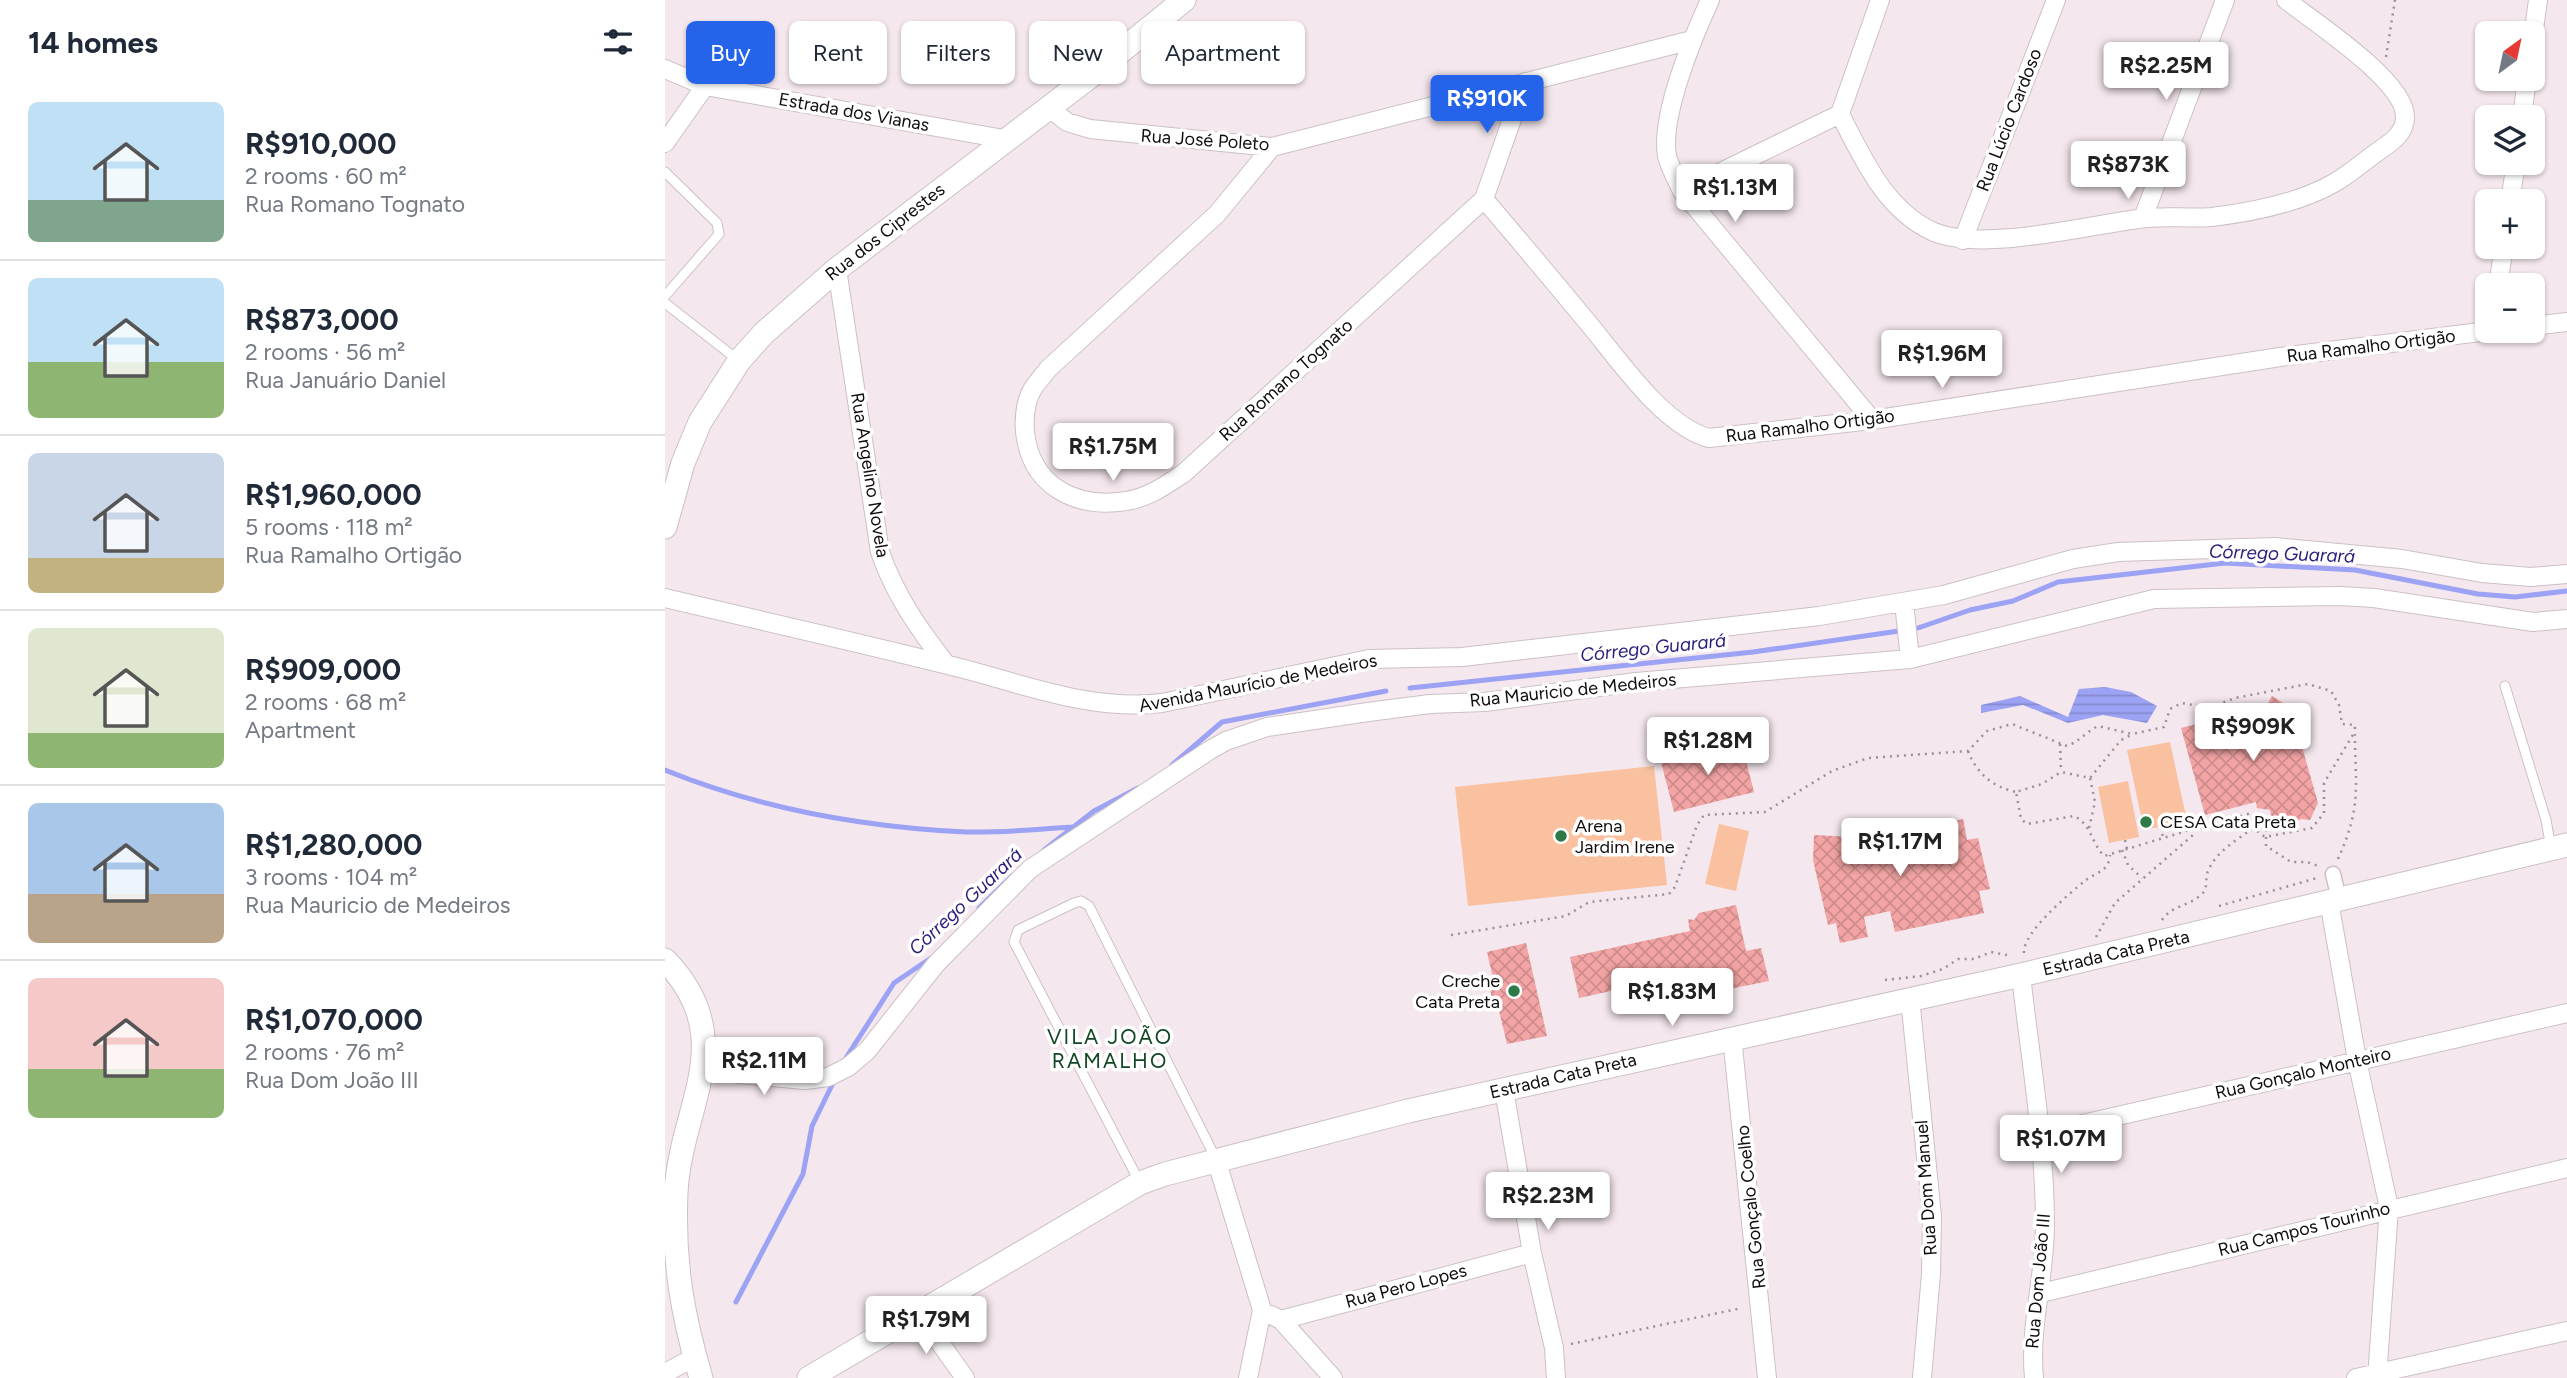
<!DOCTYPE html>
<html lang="en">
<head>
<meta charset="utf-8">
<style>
  :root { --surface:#fff; --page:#f6f6f7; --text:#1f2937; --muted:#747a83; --line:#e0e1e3; --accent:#2563eb }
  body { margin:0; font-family:Figtree,sans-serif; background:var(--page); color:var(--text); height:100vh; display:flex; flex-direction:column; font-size:26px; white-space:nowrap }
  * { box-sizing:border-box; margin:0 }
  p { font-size:23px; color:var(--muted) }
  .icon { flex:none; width:38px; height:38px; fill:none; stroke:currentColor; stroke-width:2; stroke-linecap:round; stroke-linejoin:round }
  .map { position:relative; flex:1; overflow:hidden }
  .details { display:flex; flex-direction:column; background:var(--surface); width:665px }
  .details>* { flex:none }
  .hud { position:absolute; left:21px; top:21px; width:665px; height:63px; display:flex; gap:14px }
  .needle { width:46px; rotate:33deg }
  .fabs { position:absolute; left:1810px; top:21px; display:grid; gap:14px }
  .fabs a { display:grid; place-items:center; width:70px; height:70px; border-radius:10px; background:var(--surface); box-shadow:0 2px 5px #0004; font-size:35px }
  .price { position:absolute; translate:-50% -60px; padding:0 16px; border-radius:7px; background:#fff; color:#222; font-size:23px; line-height:46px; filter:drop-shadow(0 2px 4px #0008) }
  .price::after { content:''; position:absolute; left:50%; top:42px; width:21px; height:16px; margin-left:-10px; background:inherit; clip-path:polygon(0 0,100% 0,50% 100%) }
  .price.current { background:var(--accent); color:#fff }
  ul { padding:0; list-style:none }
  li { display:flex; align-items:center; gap:21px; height:175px; padding:0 28px }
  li+li { border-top:2px solid var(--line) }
  li span { display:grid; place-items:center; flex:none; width:196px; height:140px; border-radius:10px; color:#555 }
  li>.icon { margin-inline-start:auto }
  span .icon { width:84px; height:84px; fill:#fffc; stroke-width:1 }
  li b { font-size:30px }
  h2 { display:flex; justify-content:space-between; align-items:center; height:84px; padding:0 28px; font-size:30px }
  .chip { padding:0 24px; border-radius:10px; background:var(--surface); box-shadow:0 2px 5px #0004; font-size:24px; line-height:63px }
  .chip.current { background:var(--accent); color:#fff }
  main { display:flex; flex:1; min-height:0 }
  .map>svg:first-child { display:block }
</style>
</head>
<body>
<main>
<section class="details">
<h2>14 homes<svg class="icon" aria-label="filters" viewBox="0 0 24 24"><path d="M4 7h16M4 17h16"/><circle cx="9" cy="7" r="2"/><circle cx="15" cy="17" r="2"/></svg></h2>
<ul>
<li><span style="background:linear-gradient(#bfe0f5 70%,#7fa58c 0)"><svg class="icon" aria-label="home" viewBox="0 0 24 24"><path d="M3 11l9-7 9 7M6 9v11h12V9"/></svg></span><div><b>R$910,000</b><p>2 rooms · 60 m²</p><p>Rua Romano Tognato</p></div></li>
<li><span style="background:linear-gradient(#bfe0f5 60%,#8fb573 0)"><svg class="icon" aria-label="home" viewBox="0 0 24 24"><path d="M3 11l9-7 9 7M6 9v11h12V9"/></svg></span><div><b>R$873,000</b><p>2 rooms · 56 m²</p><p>Rua Januário Daniel</p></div></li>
<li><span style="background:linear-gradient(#c9d6e8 75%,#c2b280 0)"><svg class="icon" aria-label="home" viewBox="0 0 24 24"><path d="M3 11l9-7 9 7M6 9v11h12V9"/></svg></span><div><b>R$1,960,000</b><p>5 rooms · 118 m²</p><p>Rua Ramalho Ortigão</p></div></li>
<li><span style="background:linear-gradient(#dfe7d0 75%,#8fb573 0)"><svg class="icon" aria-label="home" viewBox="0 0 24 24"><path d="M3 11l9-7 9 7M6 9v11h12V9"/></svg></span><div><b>R$909,000</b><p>2 rooms · 68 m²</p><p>Apartment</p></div></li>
<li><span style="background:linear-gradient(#a9c7e8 65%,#b9a48a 0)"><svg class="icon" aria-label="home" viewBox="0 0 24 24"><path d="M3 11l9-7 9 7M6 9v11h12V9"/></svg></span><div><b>R$1,280,000</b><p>3 rooms · 104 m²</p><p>Rua Mauricio de Medeiros</p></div></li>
<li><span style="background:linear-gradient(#f6c9c9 65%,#8fb573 0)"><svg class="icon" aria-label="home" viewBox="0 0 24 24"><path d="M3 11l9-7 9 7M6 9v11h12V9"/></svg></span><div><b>R$1,070,000</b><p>2 rooms · 76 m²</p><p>Rua Dom João III</p></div></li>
</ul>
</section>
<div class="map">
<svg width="1902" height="1378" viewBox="0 0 1902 1378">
  <defs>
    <pattern id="water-rules" width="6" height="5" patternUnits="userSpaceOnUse" patternTransform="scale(1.75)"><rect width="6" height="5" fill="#9ca2f4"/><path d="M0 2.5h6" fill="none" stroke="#858ad0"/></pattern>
    <pattern id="building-cross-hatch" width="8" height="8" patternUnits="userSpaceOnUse" patternTransform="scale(1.75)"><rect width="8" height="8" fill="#f3a4a4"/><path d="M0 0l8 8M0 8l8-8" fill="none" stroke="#cf8c8c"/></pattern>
  </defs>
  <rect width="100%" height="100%" fill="#f4e7ee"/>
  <path fill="#f9c19f" d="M 1505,742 L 1522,821 L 1479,830 L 1462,750 Z
    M 989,766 L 1002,885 L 803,906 L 790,787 Z
    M 1463,781 L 1474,837 L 1444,843 L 1433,787 Z
    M 1054,824 L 1084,831 L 1071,891 L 1040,884 Z"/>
  <path fill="url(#water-rules)" d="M 1440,687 L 1466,692 L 1492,706 L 1482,723 L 1438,715 L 1403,723 L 1358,705 L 1316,713 L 1316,705 L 1355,696 L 1403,717 L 1414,689 Z"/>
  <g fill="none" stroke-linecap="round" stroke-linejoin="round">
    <path stroke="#9ca2f4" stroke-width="5" d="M 1253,628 L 1305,610 L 1348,601 L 1393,582 L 1560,563 L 1690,570 L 1813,594 L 1850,597 L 1902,591
      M 745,688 L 1088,652 L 1234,631
      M 507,765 L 557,722 L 721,691
      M 0,770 C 96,809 198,827 301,832 C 336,833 373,829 408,827
      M 379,850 L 429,811 L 473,788
      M 314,908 L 347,876
      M 179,1061 L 229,983 L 269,956
      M 71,1302 L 138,1174 L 147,1126 L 170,1079"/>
  </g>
  <path fill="url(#building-cross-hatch)" d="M 1607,696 L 1626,708 L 1653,803 L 1645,820 L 1636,819 L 1623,827 L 1607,822 L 1605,810 L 1592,808 L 1591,802 L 1540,815 L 1516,728 L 1582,711 L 1586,703 L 1600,708 Z
    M 1076,741 L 1089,792 L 1009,812 L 996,762 Z
    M 1298,819 L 1302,840 L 1313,838 L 1325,889 L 1314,891 L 1319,913 L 1230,932 L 1225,911 L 1199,917 L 1203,937 L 1175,943 L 1171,923 L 1163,925 L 1148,860 L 1149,835 L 1209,838 Z
    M 1071,905 L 1081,951 L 1096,948 L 1104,981 L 1005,1001 L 1001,979 L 914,998 L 905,957 L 1025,931 L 1023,919 L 1029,920 L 1034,913 Z
    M 861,943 L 882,1036 L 842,1044 L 832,1002 L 828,1003 L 823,979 L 828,978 L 822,952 Z"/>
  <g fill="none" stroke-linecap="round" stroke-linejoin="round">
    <defs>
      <path id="service" d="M 0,172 L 52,223 L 54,234 L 0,296
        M 0,303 L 73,360
        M 1840,686 L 1881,820 L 1886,848
        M 474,1181 L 349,942 L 353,930 L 409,903 L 416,901 L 424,906 L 551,1159"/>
      <path id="pedestrian" d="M 1668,874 L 1674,899"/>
      <path id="minor" d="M 1045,0 C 1028,37 995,116 1002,156 C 1005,168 1012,180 1017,191 L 1207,420
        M 1215,0 L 1175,114 C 1198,159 1221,211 1269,232 C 1318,252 1419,226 1473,219 C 1498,215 1523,219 1547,217 C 1588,212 1634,203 1669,183 C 1683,175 1696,164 1708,155 C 1722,145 1741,135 1740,116 C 1739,80 1649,22 1621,0
        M 1867,43 L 1873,0
        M 0,69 L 40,86 L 339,139
        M 383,107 L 402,122 L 425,129 L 607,147 L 1027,40
        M 1857,117 L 1862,79
        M 0,143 L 40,86
        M 607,147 L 552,214 L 383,369 C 378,376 371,383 367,390 C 360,403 359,419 360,432 C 366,486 410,509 461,501 C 483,498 501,485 519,473 L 819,199 L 860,82
        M 1017,191 L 1175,114
        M 819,199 C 853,239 886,278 919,318 C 950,354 997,426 1044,438 L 1207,420 L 1615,357 L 1823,331
        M 1845,201 L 1851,163
        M 1478,218 L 1560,0
        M 1298,240 L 1391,0
        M 172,269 L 215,552 C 230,595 253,628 281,664
        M 1833,285 L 1839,247
        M 1867,326 L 1902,322
        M 0,598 C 93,620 187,641 279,664 C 352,681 422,712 497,703 L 704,659 L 797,657 L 1154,616 L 1279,595 L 1408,559 L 1453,552 L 1610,547 L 1737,559 L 1817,573 L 1866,577 L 1902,574
        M 1239,602 L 1245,659
        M 1664,901 L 1692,1060 L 1724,1208 L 1712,1378
        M 1356,975 C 1365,1057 1380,1142 1380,1225 C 1380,1277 1364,1326 1369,1378
        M 1245,998 L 1267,1216 L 1266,1274 L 1257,1378
        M 1067,1037 L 1102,1378
        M 38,1066 L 74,1074 L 140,1080 L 163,1077 L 183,1067 L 202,1051 L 271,964 L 365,869 L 545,750 L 561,741 L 602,727 L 703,712 L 765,704 L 820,702 L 971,682 L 1245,659 L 1489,599 L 1675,596 L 1709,598 L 1868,622 L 1902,619
        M 839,1090 L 867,1253 L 889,1348 L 891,1378
        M 1374,1134 L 1902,1013
        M 551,1159 L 597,1310 L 583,1378
        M 1376,1293 L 1902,1168
        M 253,1312 L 300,1378
        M 606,1315 L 616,1320 L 668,1378
        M 616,1320 L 867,1253
        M 0,1373 L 30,1357
        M 1691,1378 L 1902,1331"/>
      <path id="tertiary" d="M 0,527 L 18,463 L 35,422 L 74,361 L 99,333 L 172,269 L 423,78 L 519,0
        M 0,960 C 77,1039 15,1106 11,1193 C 8,1260 17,1314 36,1378
        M 144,1378 L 475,1183 L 500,1174 L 743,1111 L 1356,975 L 1902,845"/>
    </defs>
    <use href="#service" stroke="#ccc0c6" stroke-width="11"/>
    <use href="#pedestrian" stroke="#ccc0c6" stroke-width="17"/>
    <use href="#minor" stroke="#ccc0c6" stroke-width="20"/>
    <use href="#tertiary" stroke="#ccc0c6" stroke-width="25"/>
    <path stroke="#9a9196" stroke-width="2.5" stroke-dasharray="2 5" stroke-linecap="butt" d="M 1721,57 L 1730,0
      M 1395,744 L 1396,772
      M 1303,751 C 1312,774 1328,787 1351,792
      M 1606,817 L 1601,828 L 1601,846 L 1626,862 L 1642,862 L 1656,867
      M 1496,827 L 1498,838
      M 1424,828 L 1430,802 L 1425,778
      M 1528,829 L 1583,814 L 1588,828 L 1600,837 L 1647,828 L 1659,813 L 1659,783 L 1689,733
      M 1460,840 L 1462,849
      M 1457,850 L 1463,865 L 1477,878
      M 1554,906 L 1652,878
      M 1497,920 C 1507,905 1525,906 1537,894 C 1544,887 1539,877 1544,869 C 1552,851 1572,840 1588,828
      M 786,935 L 901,916 L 924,902 L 1004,894 L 1010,887 L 1032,825 L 1039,815 L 1100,812 L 1167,771 L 1203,758 L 1303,751 L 1322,731 L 1347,724 L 1402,746 C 1415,741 1421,732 1433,726 L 1467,734 L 1499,727 L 1505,709 L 1517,703 L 1544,708 L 1570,698 L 1643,684 L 1666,691 L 1674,705 L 1677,724 L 1690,725 C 1689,784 1699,803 1672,861
      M 1431,937 L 1450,903 L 1528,835 L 1528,829 L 1439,856 C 1426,842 1426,824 1409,816 L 1362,824 L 1356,819 L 1351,792 L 1377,784 L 1396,772 L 1425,778 L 1456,740 L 1466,735
      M 1359,953 C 1357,933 1405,893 1421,880 C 1432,872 1444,871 1445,855
      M 1220,980 L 1256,976 L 1278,969 L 1293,959 L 1309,959 L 1326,952 L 1347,956
      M 906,1344 L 1077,1308"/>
    <use href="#service" stroke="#fff" stroke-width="9"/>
    <use href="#pedestrian" stroke="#fff" stroke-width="14"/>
    <use href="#minor" stroke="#fff" stroke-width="18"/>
    <use href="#tertiary" stroke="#fff" stroke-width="23"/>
  </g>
  <g fill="#2d7948" stroke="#fff" stroke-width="2.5">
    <circle cx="1481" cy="822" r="7"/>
    <circle cx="896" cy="836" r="7"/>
    <circle cx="849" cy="991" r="7"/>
  </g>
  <g text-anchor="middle" stroke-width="7" stroke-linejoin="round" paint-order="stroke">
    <g font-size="18" fill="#100c0e" stroke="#fff">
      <text transform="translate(189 112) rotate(10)" y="6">Estrada dos Vianas</text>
      <text transform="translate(1344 120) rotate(-69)" y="6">Rua Lúcio Cardoso</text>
      <text transform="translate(540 140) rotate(4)" y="6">Rua José Poleto</text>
      <text transform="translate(220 232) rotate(-38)" y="6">Rua dos Ciprestes</text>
      <text transform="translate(1706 346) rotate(-7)" y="6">Rua Ramalho Ortigão</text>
      <text transform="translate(621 380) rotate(-42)" y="6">Rua Romano Tognato</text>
      <text transform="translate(1145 426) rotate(-7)" y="6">Rua Ramalho Ortigão</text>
      <text transform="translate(205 475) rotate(81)" y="6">Rua Angelino Novela</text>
      <text transform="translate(593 683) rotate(-11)" y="6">Avenida Maurício de Medeiros</text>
      <text transform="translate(908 690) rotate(-6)" y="6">Rua Mauricio de Medeiros</text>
      <text transform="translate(1451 953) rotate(-13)" y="6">Estrada Cata Preta</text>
      <text transform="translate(1638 1073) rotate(-13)" y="6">Rua Gonçalo Monteiro</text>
      <text transform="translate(898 1076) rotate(-13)" y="6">Estrada Cata Preta</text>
      <text transform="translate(1261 1188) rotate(-94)" y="6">Rua Dom Manuel</text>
      <text transform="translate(1086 1207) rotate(-96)" y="6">Rua Gonçalo Coelho</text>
      <text transform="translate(1639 1229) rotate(-14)" y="6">Rua Campos Tourinho</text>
      <text transform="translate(1373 1281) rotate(-85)" y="6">Rua Dom João III</text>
      <text transform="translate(741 1286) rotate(-15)" y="6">Rua Pero Lopes</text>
    </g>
    <g font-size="18" fill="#100c0e" stroke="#fff" text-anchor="start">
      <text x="1495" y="828">CESA Cata Preta</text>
      <text x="910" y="832">Arena<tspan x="910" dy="21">Jardim Irene</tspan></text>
      <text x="835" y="987" text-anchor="end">Creche<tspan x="835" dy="21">Cata Preta</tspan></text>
    </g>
    <g font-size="19" font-style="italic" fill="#291e7b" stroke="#fff">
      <text transform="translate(1617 553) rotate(2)" y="7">Córrego Guarará</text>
      <text transform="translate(988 647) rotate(-6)" y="7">Córrego Guarará</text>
      <text transform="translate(300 901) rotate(-43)" y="7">Córrego Guarará</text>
    </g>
    <g font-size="21" letter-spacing="2" fill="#114725" stroke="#fff">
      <text x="445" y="1044">VILA JOÃO<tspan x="445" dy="24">RAMALHO</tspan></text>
    </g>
  </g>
</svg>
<div class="fabs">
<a><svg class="needle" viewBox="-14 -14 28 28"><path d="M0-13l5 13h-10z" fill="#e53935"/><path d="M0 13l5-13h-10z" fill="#747a83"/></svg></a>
<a><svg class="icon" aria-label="layers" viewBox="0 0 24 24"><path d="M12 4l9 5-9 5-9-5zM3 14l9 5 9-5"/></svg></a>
<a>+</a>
<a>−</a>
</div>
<b class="price" style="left:1501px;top:102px">R$2.25M</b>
<b class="price current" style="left:822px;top:135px">R$910K</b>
<b class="price" style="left:1463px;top:201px">R$873K</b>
<b class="price" style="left:1070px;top:224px">R$1.13M</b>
<b class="price" style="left:1277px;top:390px">R$1.96M</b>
<b class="price" style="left:448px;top:483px">R$1.75M</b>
<b class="price" style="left:1588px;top:763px">R$909K</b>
<b class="price" style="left:1043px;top:777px">R$1.28M</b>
<b class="price" style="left:1235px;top:878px">R$1.17M</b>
<b class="price" style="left:1007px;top:1028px">R$1.83M</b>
<b class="price" style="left:99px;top:1097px">R$2.11M</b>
<b class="price" style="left:1396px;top:1175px">R$1.07M</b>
<b class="price" style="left:883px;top:1232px">R$2.23M</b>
<b class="price" style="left:261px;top:1356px">R$1.79M</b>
<div class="hud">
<a class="chip current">Buy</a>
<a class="chip">Rent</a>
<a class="chip">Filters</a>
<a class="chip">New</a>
<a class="chip">Apartment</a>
</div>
</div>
</main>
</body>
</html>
